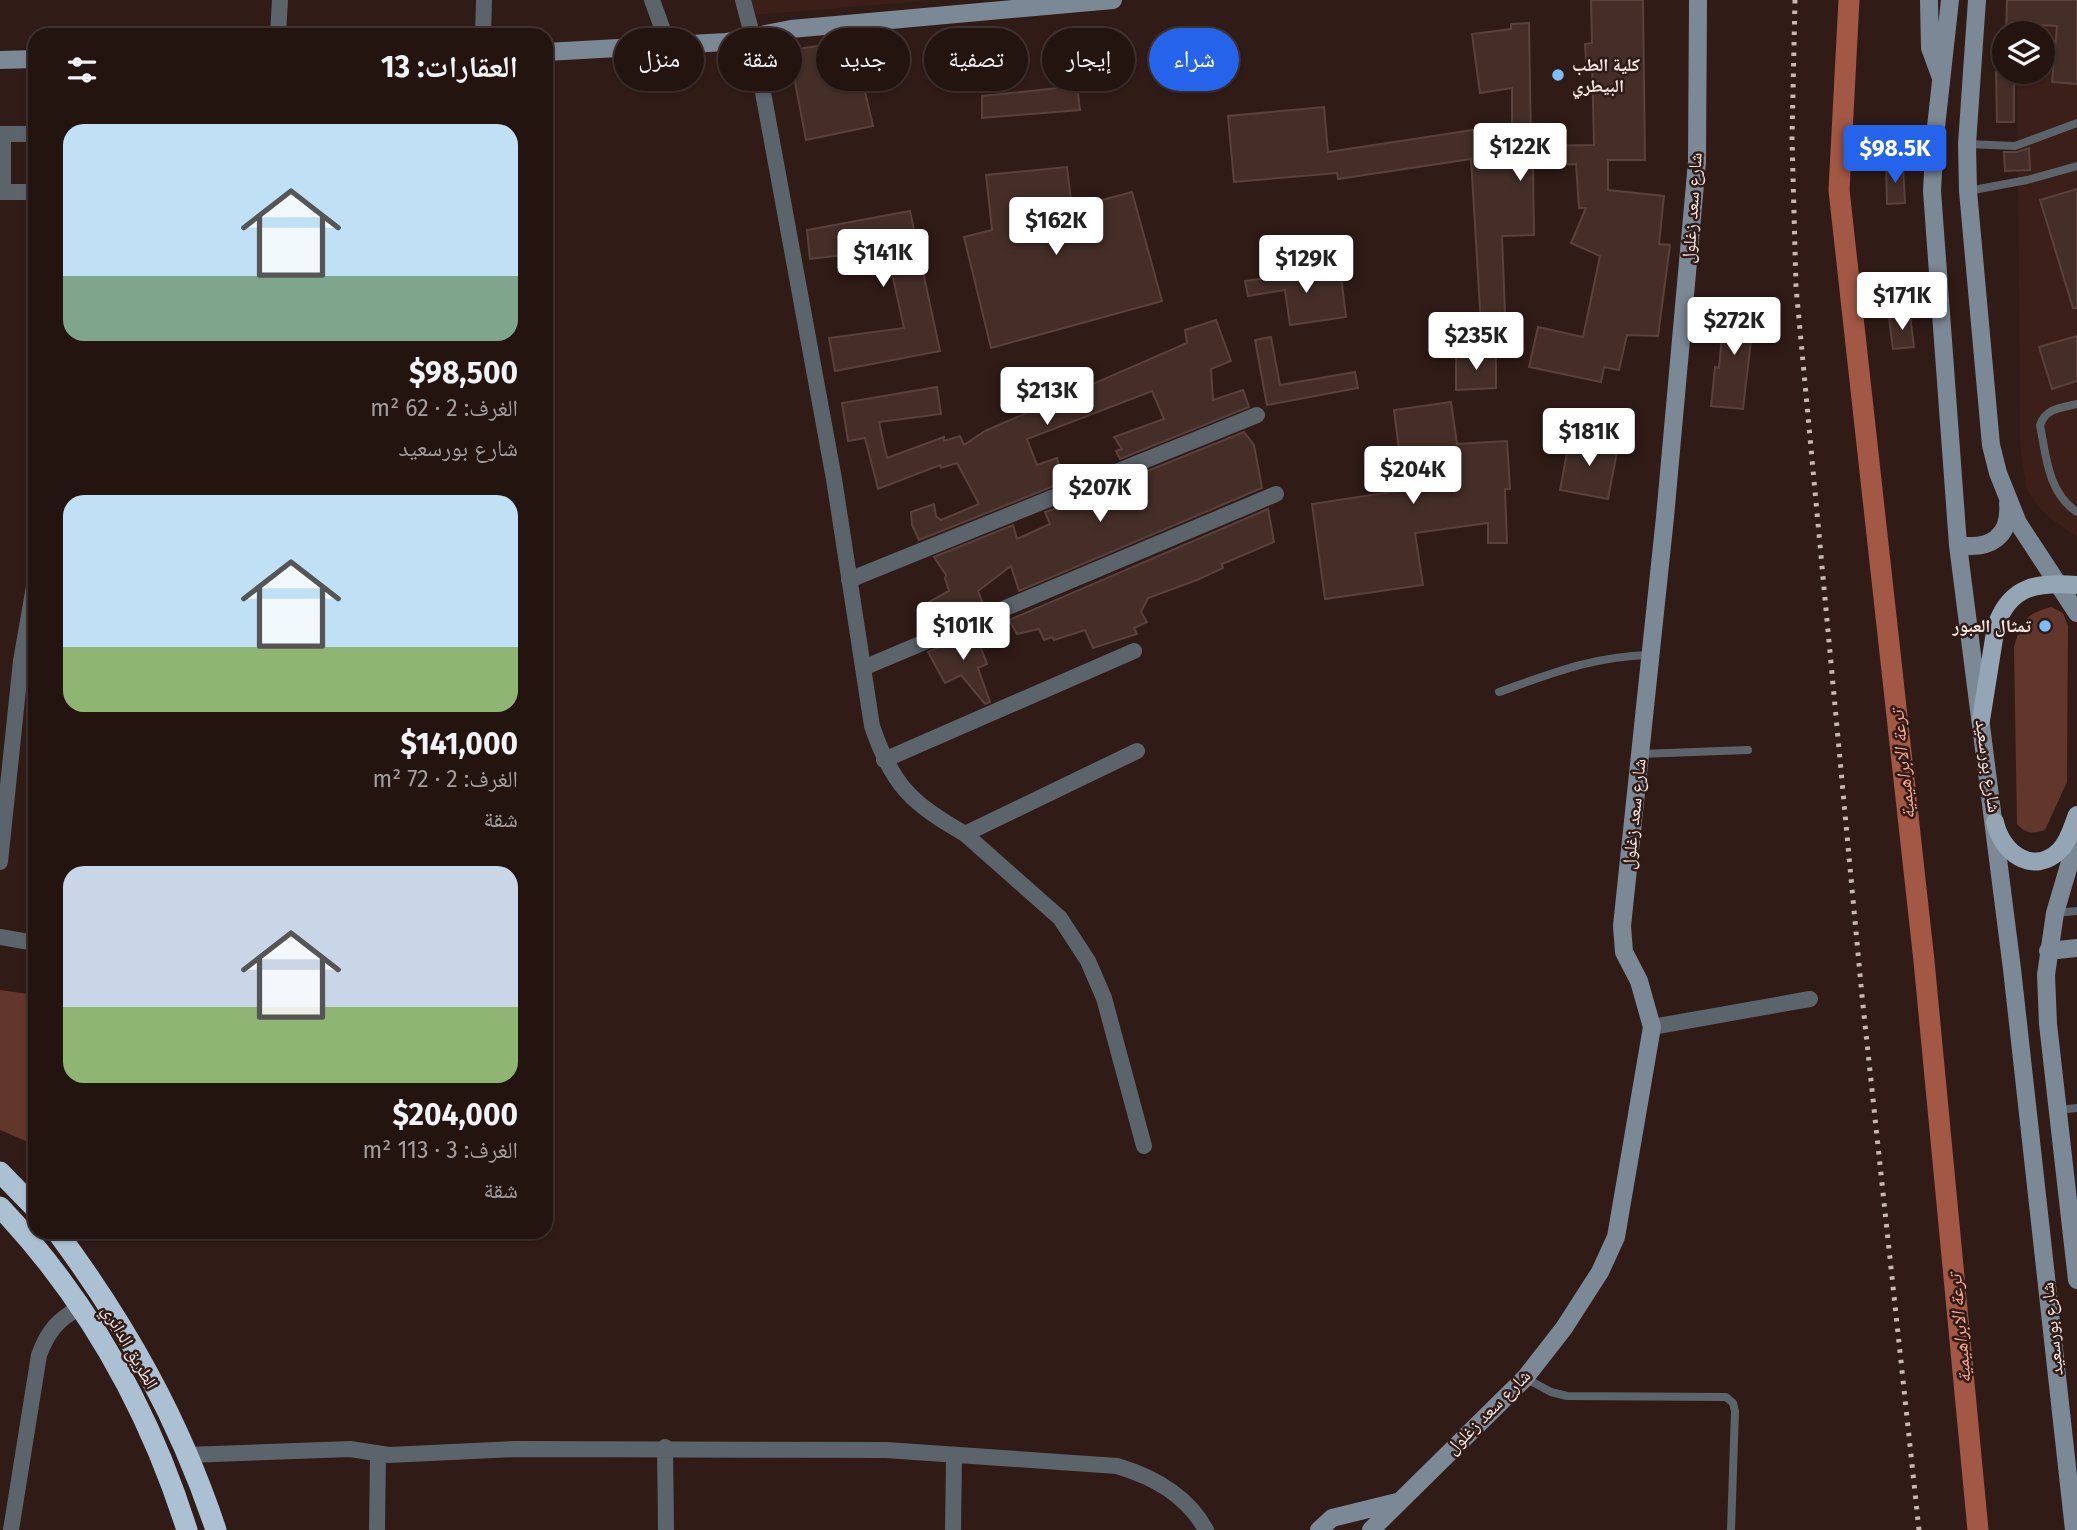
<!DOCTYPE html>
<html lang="ar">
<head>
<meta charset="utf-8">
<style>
  :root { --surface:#241410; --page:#30211e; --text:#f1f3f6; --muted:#a39e9f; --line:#413330; --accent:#2563eb }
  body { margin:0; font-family:"Fira Sans","Noto Naskh Arabic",sans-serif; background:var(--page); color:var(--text); direction:rtl; height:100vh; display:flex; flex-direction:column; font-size:26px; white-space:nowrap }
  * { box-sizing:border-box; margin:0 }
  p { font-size:23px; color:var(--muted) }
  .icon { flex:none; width:38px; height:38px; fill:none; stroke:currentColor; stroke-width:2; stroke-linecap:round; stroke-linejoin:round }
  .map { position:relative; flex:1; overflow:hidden; direction:ltr }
  .drawer { position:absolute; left:28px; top:28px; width:525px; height:1211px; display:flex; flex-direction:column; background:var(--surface); border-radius:21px; box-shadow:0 2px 5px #0004,0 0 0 2px var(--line); direction:rtl }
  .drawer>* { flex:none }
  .banner { position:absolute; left:574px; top:28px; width:665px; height:63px; direction:rtl; display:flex; gap:14px }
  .buttons { position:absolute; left:1992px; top:21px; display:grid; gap:14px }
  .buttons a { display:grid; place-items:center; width:63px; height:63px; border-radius:50%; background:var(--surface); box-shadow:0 2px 5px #0004,0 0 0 2px var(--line); font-size:35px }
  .price { position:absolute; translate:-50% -60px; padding:0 16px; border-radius:7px; background:#fff; color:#222; font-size:23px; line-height:46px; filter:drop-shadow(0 2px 4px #0008) }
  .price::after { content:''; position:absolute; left:50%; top:42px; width:21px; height:16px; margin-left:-10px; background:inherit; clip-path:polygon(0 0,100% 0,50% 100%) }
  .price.selected { background:var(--accent); color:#fff }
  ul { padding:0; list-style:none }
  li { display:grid; align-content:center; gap:14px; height:371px; padding:0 35px }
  li span { display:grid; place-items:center; height:217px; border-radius:21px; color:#555 }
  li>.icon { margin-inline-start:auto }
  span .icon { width:126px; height:126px; fill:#fffc; stroke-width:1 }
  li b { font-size:30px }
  h2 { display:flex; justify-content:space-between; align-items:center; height:84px; padding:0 35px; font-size:30px }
  .chip { padding:0 24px; border-radius:32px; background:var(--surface); box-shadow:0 2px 5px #0004,0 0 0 2px var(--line); font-size:24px; line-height:63px }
  .chip.selected { background:var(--accent); color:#fff }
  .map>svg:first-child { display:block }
</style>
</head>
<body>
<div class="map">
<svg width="2077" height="1530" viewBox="0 0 2077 1530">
  <rect width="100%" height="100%" fill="#301b16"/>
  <path fill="#3b1f18" d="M 750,0 L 939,0 L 753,15 Z
    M 2019,0 L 2077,0 L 2077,537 L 2046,515 L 2032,498 L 2026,488 L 2020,444 L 2017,72 L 2042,72 L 2042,33 L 2017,33 Z"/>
  <path fill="#63362c" d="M 2051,607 L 2063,613 L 2068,626 L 2067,782 L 2045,830 C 2033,834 2026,834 2017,824 L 2014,647 C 2021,622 2025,614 2051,607 Z
    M 0,990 L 35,995 L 35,1145 L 0,1130 Z"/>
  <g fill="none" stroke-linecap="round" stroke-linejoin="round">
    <path stroke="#a35745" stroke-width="21" d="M 1849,0 L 1839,190 L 1924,961 L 1978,1530"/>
  </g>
  <path fill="#452e28" stroke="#5a413c" stroke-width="2" d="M 1591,0 L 1643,0 L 1645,160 L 1608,160 L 1608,190 L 1664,196 L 1659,244 L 1670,245 L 1658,336 L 1627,335 L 1619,370 L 1604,367 L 1601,382 L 1529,367 L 1538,327 L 1583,337 L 1600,256 L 1571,243 L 1586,208 L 1579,208 L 1576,164 L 1533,165 L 1534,235 L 1502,236 L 1506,340 L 1482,342 L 1471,159 L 1338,179 L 1337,173 L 1234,182 L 1228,116 L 1324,107 L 1328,152 L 1512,124 L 1512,88 L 1480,93 L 1472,34 L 1511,29 L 1511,24 L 1529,23 L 1531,146 L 1594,145 L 1592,60 L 1586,61 L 1585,44 L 1592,43 Z
    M 2007,0 L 2077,0 L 2077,84 L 2052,82 L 2057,26 L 2025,24 L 2024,33 L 2006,33 Z
    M 853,41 L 873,126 L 806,140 L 789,50 Z
    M 1996,72 L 2014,72 L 2014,122 L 1997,122 Z
    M 1077,86 L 1080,110 L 982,118 L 982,96 Z
    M 2029,148 L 2030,170 L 2005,171 L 2004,152 L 2017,152 Z
    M 1903,165 L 1905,203 L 1887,204 L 1886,166 Z
    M 1067,167 L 1072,208 L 1132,192 L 1162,301 L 991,348 L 964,237 L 992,230 L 986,175 Z
    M 2077,189 L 2077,308 L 2073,308 L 2040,200 Z
    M 910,211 L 940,351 L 835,371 L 829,338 L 904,328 L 887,250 L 810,259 L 807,230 Z
    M 1340,268 L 1346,317 L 1290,325 L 1285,290 L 1248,296 L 1245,281 Z
    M 1725,302 L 1755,305 L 1743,409 L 1711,406 L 1715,367 L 1719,368 Z
    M 1910,315 L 1914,347 L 1893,349 L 1889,318 Z
    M 1216,320 L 1231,361 L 1211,369 L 1213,400 L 1243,390 L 1249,407 L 1120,459 L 1116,451 L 1122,449 L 1114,437 L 1164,419 L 1152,391 L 1027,439 L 1037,465 L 1057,458 L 1064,482 L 919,540 L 912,525 L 911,512 L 934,504 L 936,516 L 941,520 L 979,504 L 957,463 L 941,468 L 940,465 L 878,489 L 865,438 L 848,441 L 842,403 L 937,387 L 941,414 L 879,422 L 887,458 L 944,437 L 944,441 L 960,436 L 964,445 L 985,431 L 1187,343 L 1185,330 Z
    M 2077,336 L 2077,381 L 2052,389 L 2039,347 Z
    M 1271,337 L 1280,385 L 1355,372 L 1358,388 L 1267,405 L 1255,340 Z
    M 1496,354 L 1496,388 L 1456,390 L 1456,355 Z
    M 1451,402 L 1457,444 L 1507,441 L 1510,489 L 1505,489 L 1507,543 L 1488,543 L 1488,523 L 1415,533 L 1423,585 L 1325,599 L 1312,504 L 1404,490 L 1394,410 Z
    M 1244,432 L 1254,445 L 1262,488 L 1019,591 L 1011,566 L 978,591 L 984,606 L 938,625 L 929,602 L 949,591 L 945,578 L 946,575 L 934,557 L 1013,525 L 1017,539 L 1050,524 L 1045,512 L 1106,492 L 1106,490 L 1132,481 L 1130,478 Z
    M 1570,437 L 1618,446 L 1608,499 L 1560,490 Z
    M 1268,509 L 1274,542 L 1222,564 L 1223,568 L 1197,580 L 1148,598 L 1141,612 L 1147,622 L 1134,628 L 1137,634 L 1093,648 L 1085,630 L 1054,640 L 1052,637 L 1044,640 L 1039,629 L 1017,634 L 1009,620 Z
    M 980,630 L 987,644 L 981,648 L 987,664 L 978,668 L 990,702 L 985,704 L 961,675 L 945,683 L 928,652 Z"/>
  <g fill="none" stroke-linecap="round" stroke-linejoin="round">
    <path stroke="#5b636b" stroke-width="8" d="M 1967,144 L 2015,146 L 2077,123
      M 1968,191 L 2027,180 L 2077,166
      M 2077,404 C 2061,408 2046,408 2040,425 C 2046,456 2048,493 2077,512
      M 1499,692 C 1553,673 1591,657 1649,655
      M 1640,754 L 1748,750
      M 2056,913 L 2077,911
      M 2058,1110 L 2077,1108
      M 1525,1378 L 1551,1392 L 1567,1396 L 1726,1397 L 1733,1403 L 1735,1411 L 1731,1530"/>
    <path stroke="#5b636b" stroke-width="16" d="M 652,0 L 668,44
      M 743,0 L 753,38 L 834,479 L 872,726 C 892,785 911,803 965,834 L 1137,751
      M 278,35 L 280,0
      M 483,35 L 484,0
      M 0,134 L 35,134
      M 3,135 L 3,192
      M 0,192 L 35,192
      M 849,580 L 1257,415
      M 863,668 L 1276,494
      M 884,760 L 1134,651
      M 965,834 L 1060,918 L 1088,961 L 1104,998 L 1144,1146
      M 0,862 L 21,661 L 35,581
      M 0,937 L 35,943
      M 1652,1027 L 1810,999
      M 665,1447 L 666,1530
      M 186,1455 L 350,1449 L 389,1455 L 516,1449 L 886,1450 L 1117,1466 C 1154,1477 1187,1495 1206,1530
      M 11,1530 L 39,1355 C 48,1331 58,1319 81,1307
      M 377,1530 L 378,1453
      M 953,1530 L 954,1456"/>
    <path stroke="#7b8895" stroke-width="18" d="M 1929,0 L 1930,48 L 1941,78
      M 1950,0 L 1935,136 L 1932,191 L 1958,545 L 2012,969 L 2074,1530
      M 1977,0 L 1967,144 L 1968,191 L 1991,445 L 1998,473 L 2018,523 L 2077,613
      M 546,52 L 726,42 L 791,29 L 1113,0
      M 0,60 L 35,59
      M 1958,545 C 1990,550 2011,537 2008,503
      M 2077,838 L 2055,913 L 2046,975 L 2048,1024 L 2077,1280
      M 2048,951 L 2077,948
      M 1319,1530 L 1332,1518 L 1397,1502
      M 1371,1530 L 1525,1378 L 1564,1328 L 1600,1272 L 1616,1237 L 1652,1027 L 1639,981 L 1624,952 L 1622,926 L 1665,517 L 1697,162 L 1698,0"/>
    <path stroke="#94a5b5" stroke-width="18" d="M 1981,720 L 1996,626 C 2010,585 2038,582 2077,585
      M 1995,822 C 2001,852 2033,877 2060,850 C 2069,841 2072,827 2077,815"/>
    <path stroke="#abc0d3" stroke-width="21" d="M 0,1172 L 35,1208
      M 0,1207 C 87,1299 149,1410 187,1530
      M 57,1232 C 126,1325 179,1419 216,1530"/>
    <path stroke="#c8b8b3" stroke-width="5" stroke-dasharray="3.5 7" stroke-linecap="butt" d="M 1795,0 L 1792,138 L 1796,287 L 1862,996 L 1919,1530"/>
  </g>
  <g fill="#7cbef9" stroke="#301b16" stroke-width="2.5">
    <circle cx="1558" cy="75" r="7"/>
    <circle cx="2045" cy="626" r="7"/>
  </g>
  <g text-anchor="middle" stroke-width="5" stroke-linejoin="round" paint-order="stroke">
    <g font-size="18" font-weight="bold" fill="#f6e7e3" stroke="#301b16" text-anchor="start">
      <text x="1572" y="71">كلية الطب<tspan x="1572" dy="21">البيطري</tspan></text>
      <text x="2031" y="632" text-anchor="end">تمثال العبور</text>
    </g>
    <g font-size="18" fill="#f6e7e3" stroke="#301b16">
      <text transform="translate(1692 208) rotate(-86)" y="6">شارع سعد زغلول</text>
      <text transform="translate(1988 766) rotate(82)" y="6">شارع بورسعيد</text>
      <text transform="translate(1634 814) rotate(-84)" y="6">شارع سعد زغلول</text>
      <text transform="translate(2052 1329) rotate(-96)" y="6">شارع بورسعيد</text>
      <text transform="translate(130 1347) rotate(60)" y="6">الطريق الدائري</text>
      <text transform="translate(1488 1412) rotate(-45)" y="6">شارع سعد زغلول</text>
    </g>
    <g font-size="19" font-style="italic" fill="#fca590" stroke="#301b16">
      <text transform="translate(1902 765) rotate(-96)" y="7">ترعة الابراهيمية</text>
      <text transform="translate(1959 1329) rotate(-95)" y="7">ترعة الابراهيمية</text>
    </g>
  </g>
</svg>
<div class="buttons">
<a><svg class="icon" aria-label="layers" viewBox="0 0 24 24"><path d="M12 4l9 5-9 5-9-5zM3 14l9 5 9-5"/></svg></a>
</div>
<b class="price" style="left:1520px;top:183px">$122K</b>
<b class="price selected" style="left:1895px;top:185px">$98.5K</b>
<b class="price" style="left:1056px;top:257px">$162K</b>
<b class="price" style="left:883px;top:289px">$141K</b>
<b class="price" style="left:1306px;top:295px">$129K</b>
<b class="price" style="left:1902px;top:332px">$171K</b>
<b class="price" style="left:1734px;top:357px">$272K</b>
<b class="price" style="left:1476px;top:372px">$235K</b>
<b class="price" style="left:1047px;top:427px">$213K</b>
<b class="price" style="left:1589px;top:468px">$181K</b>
<b class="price" style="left:1413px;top:506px">$204K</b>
<b class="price" style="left:1100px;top:524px">$207K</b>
<b class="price" style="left:963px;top:662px">$101K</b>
<div class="banner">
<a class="chip selected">شراء</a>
<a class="chip">إيجار</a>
<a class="chip">تصفية</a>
<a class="chip">جديد</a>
<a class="chip">شقة</a>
<a class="chip">منزل</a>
</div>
<section class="drawer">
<h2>العقارات: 13<svg class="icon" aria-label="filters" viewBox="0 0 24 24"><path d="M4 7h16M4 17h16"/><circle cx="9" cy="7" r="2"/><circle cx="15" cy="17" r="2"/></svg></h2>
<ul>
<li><span style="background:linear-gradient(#bfe0f5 70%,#7fa58c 0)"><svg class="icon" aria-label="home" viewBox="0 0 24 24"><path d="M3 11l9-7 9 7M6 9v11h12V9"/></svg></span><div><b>$98,500</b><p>الغرف: 2 · 62 m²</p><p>شارع بورسعيد</p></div></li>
<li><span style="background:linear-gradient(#bfe0f5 70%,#8fb573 0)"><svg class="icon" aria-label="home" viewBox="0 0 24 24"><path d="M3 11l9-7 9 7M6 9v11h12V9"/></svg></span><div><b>$141,000</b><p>الغرف: 2 · 72 m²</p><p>شقة</p></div></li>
<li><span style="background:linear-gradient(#c9d6e8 65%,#8fb573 0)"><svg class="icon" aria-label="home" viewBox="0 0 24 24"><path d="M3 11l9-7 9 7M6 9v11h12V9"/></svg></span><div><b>$204,000</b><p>الغرف: 3 · 113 m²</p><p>شقة</p></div></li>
</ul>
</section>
</div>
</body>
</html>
